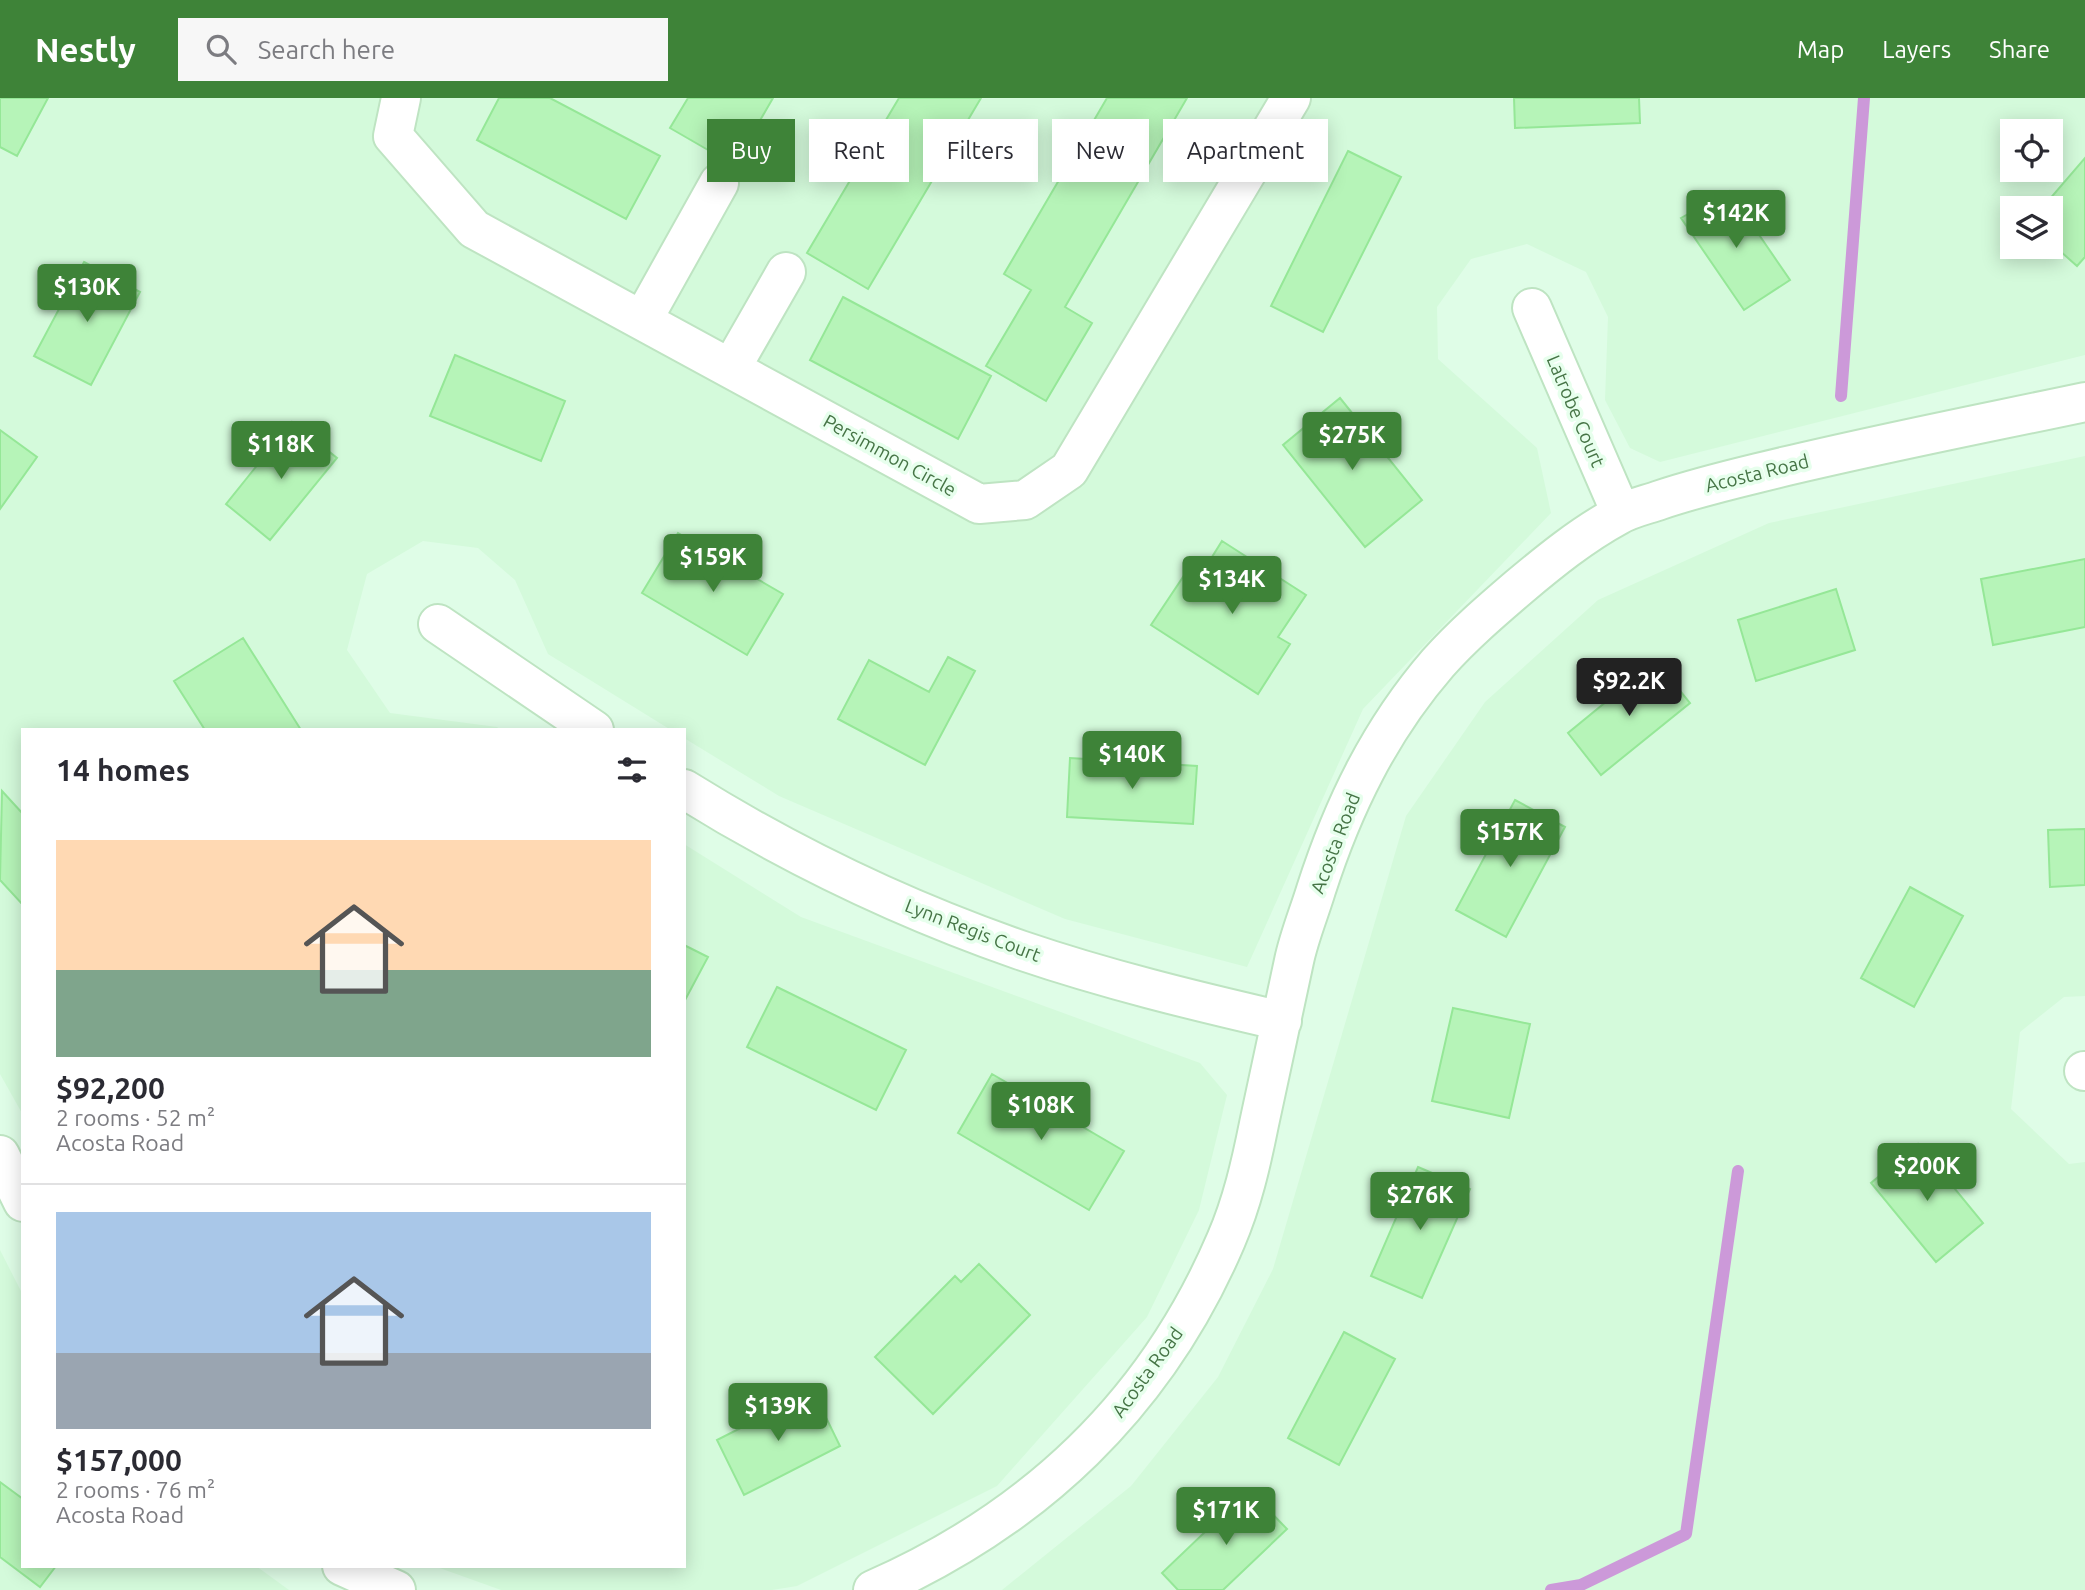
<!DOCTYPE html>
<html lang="en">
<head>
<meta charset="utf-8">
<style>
  :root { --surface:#fff; --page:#f7f7f7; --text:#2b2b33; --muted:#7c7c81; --line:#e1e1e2; --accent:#3e8338 }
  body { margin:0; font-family:Ubuntu,sans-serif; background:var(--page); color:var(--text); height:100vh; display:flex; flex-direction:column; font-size:26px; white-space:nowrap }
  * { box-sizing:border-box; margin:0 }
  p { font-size:23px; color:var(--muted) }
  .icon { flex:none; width:38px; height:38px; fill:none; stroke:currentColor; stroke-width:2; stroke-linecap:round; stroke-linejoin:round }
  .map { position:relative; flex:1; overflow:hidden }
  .panel { position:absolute; left:21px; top:630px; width:665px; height:840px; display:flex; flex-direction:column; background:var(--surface); border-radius:0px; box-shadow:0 4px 18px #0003 }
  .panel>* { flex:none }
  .top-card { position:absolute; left:707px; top:21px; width:665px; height:63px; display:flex; gap:14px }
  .tools { position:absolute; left:2000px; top:21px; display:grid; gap:14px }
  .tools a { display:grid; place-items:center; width:63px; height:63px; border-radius:0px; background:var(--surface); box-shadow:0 4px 18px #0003; font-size:35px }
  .price { position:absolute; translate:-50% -60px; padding:0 16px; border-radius:7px; background:var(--accent); color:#fff; font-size:23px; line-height:46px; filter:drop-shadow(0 2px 4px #0008) }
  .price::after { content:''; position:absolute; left:50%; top:42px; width:21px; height:16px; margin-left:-10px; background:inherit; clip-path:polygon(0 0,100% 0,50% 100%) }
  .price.current { background:#222; color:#fff }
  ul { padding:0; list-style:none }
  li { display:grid; align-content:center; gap:14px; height:371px; padding:0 35px }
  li+li { border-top:2px solid var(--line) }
  li span { display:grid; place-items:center; height:217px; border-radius:0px; color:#555 }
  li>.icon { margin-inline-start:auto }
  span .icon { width:126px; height:126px; fill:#fffc; stroke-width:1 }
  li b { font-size:30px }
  h2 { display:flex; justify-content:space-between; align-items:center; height:84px; padding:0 35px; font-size:30px }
  .pill { padding:0 24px; border-radius:0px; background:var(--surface); box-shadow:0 4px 18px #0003; font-size:24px; line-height:63px }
  .pill.current { background:var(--accent); color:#fff }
  header { display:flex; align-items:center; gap:42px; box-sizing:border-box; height:98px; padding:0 35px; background:var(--accent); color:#fff }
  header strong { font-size:33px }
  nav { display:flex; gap:38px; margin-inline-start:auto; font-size:24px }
  .search { width:490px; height:63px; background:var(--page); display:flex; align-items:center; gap:18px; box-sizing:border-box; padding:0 24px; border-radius:0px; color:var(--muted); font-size:26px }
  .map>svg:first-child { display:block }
</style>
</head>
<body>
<header>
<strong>Nestly</strong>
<div class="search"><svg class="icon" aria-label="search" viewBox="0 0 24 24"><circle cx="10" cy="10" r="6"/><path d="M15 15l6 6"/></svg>Search here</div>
<nav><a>Map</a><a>Layers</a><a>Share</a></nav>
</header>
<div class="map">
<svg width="2085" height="1492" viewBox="0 0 2085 1492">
  <rect width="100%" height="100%" fill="#dffde7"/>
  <path fill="#d4fadb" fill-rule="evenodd" d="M 0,0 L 2085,0 L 2085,257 L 1660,364 L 1630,350 L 1605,302 L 1608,219 L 1586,174 L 1527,146 L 1471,161 L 1437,209 L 1438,261 L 1537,350 L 1551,415 L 1363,611 L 1247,869 L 1065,821 L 779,698 L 684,640 L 684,632 L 671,632 L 548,556 L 515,482 L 478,450 L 423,443 L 367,476 L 347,552 L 390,615 L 497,629 L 501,632 L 23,632 L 23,1017 L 0,976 ZM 2012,33 L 2051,33 L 2051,72 L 2012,72 ZM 2012,110 L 2051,110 L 2051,149 L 2012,149 Z
    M 2085,358 L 2085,898 L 2064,899 L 2020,934 L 2011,1011 L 2069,1066 L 2085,1064 L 2085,1492 L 1002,1492 L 1131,1388 L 1218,1279 L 1273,1171 L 1406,718 L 1485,604 L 1598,502 L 1769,425 Z
    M 684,746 L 801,819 L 1200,965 L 1227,997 L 1199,1112 L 1147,1219 L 997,1388 L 797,1488 L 772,1492 L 501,1492 L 434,1468 L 684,1468 Z
    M 0,1152 L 23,1197 L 23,1468 L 256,1468 L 289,1492 L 0,1492 Z"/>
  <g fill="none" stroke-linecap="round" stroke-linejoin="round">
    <path stroke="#cc99d9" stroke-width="12" d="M 1841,298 L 1864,0
      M 1551,1492 L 1581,1487 L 1686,1436 L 1738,1073"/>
  </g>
  <path fill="#b6f4b8" stroke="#95e797" stroke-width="2" d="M 0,0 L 48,0 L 17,58 L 0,49 Z
    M 499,0 L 550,0 L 660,58 L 626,121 L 477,42 Z
    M 688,0 L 773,0 L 734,67 L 670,30 Z
    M 899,0 L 981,0 L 868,191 L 807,155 Z
    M 1107,0 L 1187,0 L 1065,209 L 1092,225 L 1046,303 L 986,268 L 1031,192 L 1004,176 Z
    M 1514,0 L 1639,0 L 1640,25 L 1515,30 Z
    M 1348,53 L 1401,79 L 1323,234 L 1271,208 Z
    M 2085,60 L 2085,159 L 2077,168 L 2051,145 L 2051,110 L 2042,110 Z
    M 1729,93 L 1790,182 L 1744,212 L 1681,120 Z
    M 84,164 L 140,194 L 91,287 L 34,258 Z
    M 843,199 L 991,278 L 958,341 L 810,262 Z
    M 455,257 L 565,303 L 541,363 L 430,318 Z
    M 1340,300 L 1422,402 L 1365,449 L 1283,347 Z
    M 292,324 L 337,360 L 270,442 L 226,406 Z
    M 0,332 L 37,359 L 0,411 Z
    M 678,435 L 783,496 L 747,557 L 642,495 Z
    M 1222,443 L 1306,497 L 1278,539 L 1290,546 L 1258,596 L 1151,527 L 1191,467 L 1202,475 Z
    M 2085,461 L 2085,529 L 1993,547 L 1981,481 Z
    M 1836,491 L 1855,552 L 1756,583 L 1738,522 Z
    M 243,540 L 301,632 L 205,632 L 174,583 Z
    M 948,559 L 975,573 L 925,667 L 838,621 L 869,562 L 929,594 Z
    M 1656,563 L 1690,605 L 1601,677 L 1568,635 Z
    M 1070,660 L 1197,668 L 1193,726 L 1067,719 Z
    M 2,693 L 23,716 L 23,807 L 0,782 Z
    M 1515,702 L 1565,729 L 1506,839 L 1456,812 Z
    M 2085,731 L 2085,787 L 2050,789 L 2048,732 Z
    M 1910,789 L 1963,818 L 1914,909 L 1861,880 Z
    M 684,847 L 708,859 L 684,904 Z
    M 777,889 L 906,952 L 876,1012 L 747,949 Z
    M 1453,910 L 1530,926 L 1509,1020 L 1432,1003 Z
    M 992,976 L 1124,1053 L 1089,1112 L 958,1035 Z
    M 1918,1046 L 1983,1125 L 1936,1164 L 1871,1085 Z
    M 1418,1069 L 1470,1091 L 1422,1200 L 1371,1178 Z
    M 979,1166 L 1030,1217 L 933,1316 L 875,1259 L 955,1178 L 961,1184 Z
    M 1344,1234 L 1395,1261 L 1339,1367 L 1288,1340 Z
    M 813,1293 L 840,1348 L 744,1397 L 717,1342 Z
    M 0,1384 L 23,1401 L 23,1468 L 56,1468 L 40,1489 L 0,1459 Z
    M 1249,1392 L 1287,1431 L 1223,1492 L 1178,1492 L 1162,1475 Z"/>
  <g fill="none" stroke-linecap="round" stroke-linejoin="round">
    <defs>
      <path id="minor" d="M 401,0 L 393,38 L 474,131 L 979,406 L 1025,402 L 1069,372 L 1291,0
        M 1532,210 L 1621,415
        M 643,221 L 719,85
        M 731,270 L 786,174
        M 438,526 L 594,632
        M 684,691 C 790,757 902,811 1020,852 C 1105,881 1195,903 1282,923
        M 2084,973 L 2085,973
        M 0,1057 L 23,1104
        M 342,1468 L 396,1492
        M 873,1492 C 1034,1421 1156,1306 1226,1142 C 1242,1105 1251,1066 1259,1026 C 1271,972 1282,917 1294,863 C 1299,839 1309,815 1316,792 C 1343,708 1380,632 1438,565 C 1463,537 1491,513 1519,489 C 1550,463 1582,437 1617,418 C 1630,410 1646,407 1660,402 C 1693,391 1725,383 1758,375 C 1867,348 1976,327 2085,304"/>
    </defs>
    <use href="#minor" stroke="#bee4c2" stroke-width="42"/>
    <use href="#minor" stroke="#fff" stroke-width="38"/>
  </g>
  <g text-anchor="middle" stroke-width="7" stroke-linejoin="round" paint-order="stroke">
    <g font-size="19" fill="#467546" stroke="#e7ffed">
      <text transform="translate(1576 313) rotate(67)" y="7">Latrobe Court</text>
      <text transform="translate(890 357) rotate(29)" y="7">Persimmon Circle</text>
      <text transform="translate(1757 375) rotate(-14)" y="7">Acosta Road</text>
      <text transform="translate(1335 745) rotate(-69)" y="7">Acosta Road</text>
      <text transform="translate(973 832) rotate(21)" y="7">Lynn Regis Court</text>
      <text transform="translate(1147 1274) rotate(-54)" y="7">Acosta Road</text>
    </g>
  </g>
</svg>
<div class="tools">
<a><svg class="icon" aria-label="locate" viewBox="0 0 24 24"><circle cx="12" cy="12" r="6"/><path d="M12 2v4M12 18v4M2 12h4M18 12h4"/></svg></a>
<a><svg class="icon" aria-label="layers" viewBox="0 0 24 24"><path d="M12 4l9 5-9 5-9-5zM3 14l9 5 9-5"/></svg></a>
</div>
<b class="price" style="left:1736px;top:152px">$142K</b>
<b class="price" style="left:87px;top:226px">$130K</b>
<b class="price" style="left:1352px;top:374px">$275K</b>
<b class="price" style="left:281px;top:383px">$118K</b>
<b class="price" style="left:713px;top:496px">$159K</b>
<b class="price" style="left:1232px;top:518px">$134K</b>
<b class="price current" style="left:1629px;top:620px">$92.2K</b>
<b class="price" style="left:1132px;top:693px">$140K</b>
<b class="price" style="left:1510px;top:771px">$157K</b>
<b class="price" style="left:1041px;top:1044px">$108K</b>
<b class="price" style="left:1927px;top:1105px">$200K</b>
<b class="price" style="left:1420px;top:1134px">$276K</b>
<b class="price" style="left:778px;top:1345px">$139K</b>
<b class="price" style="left:1226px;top:1449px">$171K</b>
<div class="top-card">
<a class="pill current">Buy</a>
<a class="pill">Rent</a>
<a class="pill">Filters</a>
<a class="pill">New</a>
<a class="pill">Apartment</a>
</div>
<section class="panel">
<h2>14 homes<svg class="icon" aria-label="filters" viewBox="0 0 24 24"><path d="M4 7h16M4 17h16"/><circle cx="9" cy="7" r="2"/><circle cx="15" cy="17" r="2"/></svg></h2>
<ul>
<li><span style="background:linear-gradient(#ffd9b3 60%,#7fa58c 0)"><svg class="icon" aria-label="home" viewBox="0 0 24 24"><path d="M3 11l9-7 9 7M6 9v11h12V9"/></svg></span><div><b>$92,200</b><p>2 rooms · 52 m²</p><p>Acosta Road</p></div></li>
<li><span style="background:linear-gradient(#a9c7e8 65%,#9aa5b1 0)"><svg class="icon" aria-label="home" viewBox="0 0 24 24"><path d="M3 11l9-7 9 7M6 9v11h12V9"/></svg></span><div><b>$157,000</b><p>2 rooms · 76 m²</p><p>Acosta Road</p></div></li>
</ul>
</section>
</div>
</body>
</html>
